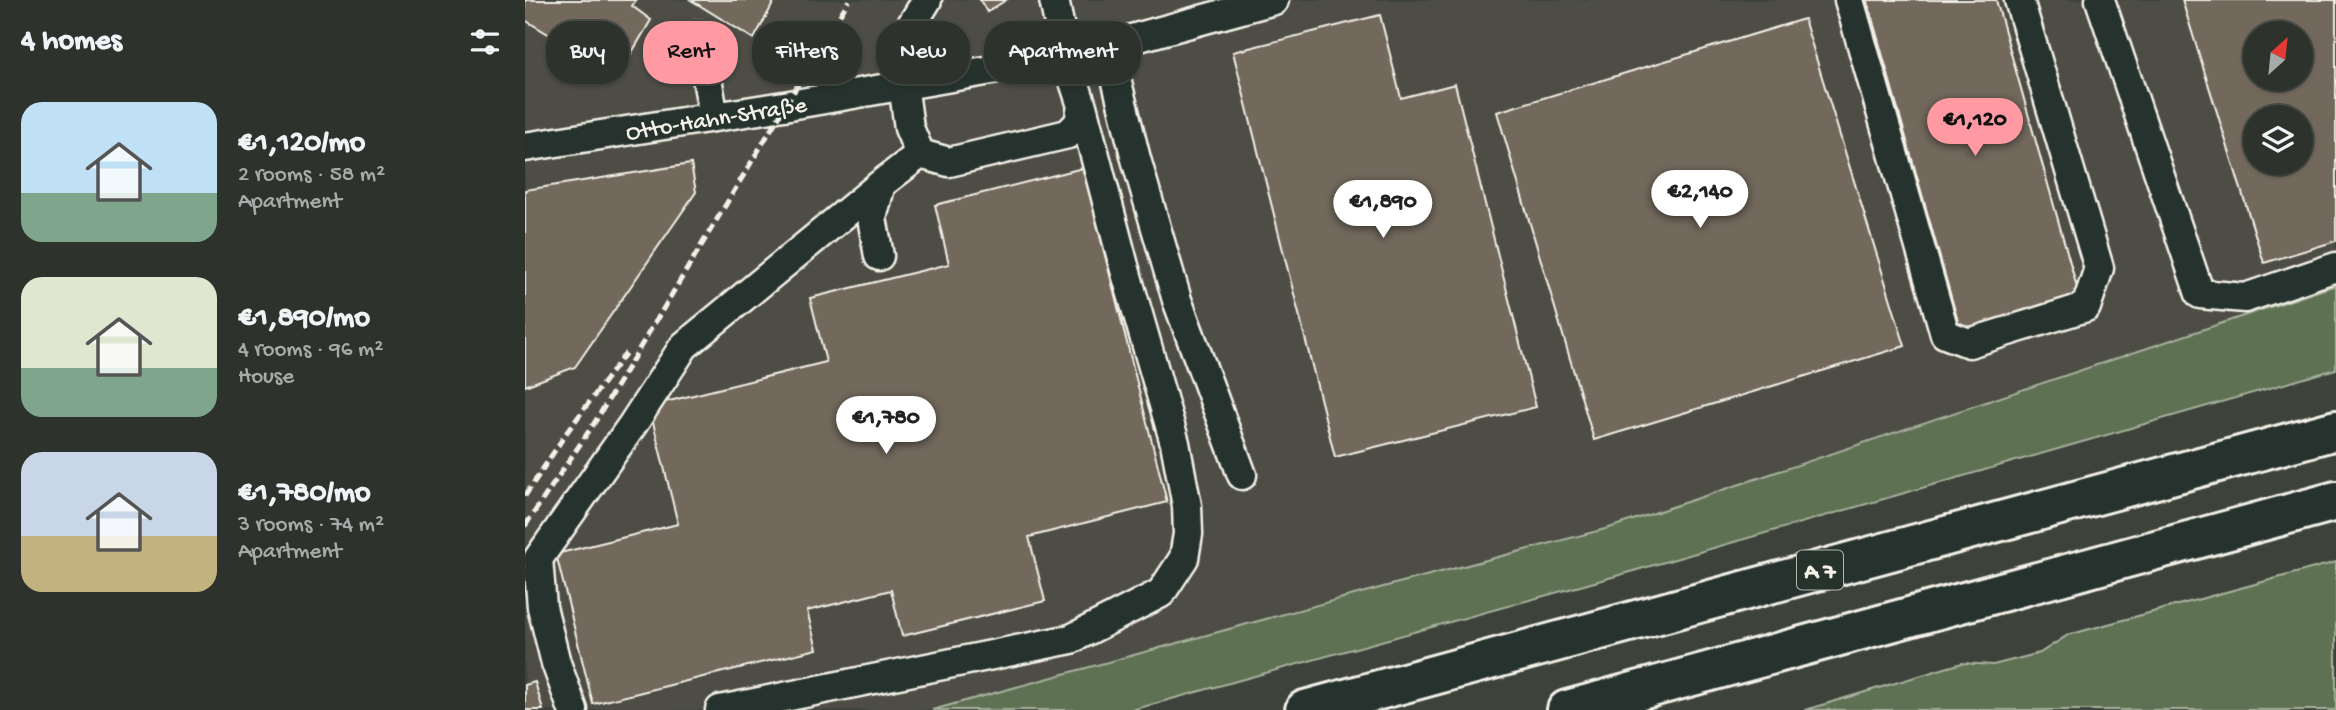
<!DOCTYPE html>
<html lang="en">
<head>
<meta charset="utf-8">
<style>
  :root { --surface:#2e322c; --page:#3a3e38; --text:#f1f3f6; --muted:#a7aaa9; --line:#494d48; --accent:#ff9aa2 }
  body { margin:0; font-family:"Gochi Hand",sans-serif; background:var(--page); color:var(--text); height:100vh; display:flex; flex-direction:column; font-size:26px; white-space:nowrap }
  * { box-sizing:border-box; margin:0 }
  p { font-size:23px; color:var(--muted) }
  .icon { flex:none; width:38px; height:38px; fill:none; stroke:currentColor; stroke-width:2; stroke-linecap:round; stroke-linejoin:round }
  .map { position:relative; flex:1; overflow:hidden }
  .side { display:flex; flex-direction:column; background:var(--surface); width:525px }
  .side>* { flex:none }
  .banner { position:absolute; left:21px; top:21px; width:665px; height:63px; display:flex; gap:14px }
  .needle { width:46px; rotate:27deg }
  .buttons { position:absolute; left:1718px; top:21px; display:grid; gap:14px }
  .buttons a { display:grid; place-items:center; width:70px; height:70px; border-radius:50%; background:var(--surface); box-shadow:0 2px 5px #0004,0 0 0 2px var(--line); font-size:35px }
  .price { position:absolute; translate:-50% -60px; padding:0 16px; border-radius:24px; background:#fff; color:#222; font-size:23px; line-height:46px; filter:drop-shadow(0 2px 4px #0008) }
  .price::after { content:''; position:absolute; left:50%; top:42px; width:21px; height:16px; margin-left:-10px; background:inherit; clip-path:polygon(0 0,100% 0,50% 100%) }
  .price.on { background:var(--accent); color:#111 }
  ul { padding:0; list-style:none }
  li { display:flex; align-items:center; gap:21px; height:175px; padding:0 21px }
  li span { display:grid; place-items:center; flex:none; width:196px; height:140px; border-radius:21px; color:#555 }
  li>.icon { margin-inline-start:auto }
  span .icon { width:84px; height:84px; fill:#fffc; stroke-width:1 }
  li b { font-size:30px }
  h2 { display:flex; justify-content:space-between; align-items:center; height:84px; padding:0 21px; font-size:30px }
  .chip { padding:0 24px; border-radius:28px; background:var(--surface); box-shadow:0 2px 5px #0004,0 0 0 2px var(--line); font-size:24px; line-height:63px }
  .chip.on { background:var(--accent); color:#111 }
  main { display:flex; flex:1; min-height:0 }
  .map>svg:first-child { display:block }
</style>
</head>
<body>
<main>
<section class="side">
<h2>4 homes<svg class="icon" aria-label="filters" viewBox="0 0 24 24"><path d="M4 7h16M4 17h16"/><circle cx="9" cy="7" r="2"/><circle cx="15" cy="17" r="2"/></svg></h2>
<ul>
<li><span style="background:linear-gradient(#bfe0f5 65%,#7fa58c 0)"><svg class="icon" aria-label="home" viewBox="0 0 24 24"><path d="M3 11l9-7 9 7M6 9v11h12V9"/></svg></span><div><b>€1,120/mo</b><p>2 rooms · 58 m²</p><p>Apartment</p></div></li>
<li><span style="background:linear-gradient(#dfe7d0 65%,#7fa58c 0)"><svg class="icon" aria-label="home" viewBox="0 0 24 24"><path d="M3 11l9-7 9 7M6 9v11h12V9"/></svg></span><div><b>€1,890/mo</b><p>4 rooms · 96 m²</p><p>House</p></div></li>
<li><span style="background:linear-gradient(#c9d6e8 60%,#c2b280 0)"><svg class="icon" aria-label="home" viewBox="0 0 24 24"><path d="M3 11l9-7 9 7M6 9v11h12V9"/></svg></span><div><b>€1,780/mo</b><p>3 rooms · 74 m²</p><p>Apartment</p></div></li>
</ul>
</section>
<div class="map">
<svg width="1811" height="710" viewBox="0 0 1811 710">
  <rect width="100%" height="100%" fill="#3d433b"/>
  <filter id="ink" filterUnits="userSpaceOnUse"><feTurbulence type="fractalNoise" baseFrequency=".0143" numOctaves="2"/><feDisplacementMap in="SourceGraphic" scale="14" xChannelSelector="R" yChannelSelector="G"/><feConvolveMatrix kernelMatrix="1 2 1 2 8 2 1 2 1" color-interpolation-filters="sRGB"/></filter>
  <g filter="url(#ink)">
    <path fill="#4d4e45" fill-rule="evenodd" d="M 0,0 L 1811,0 L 1811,285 L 1084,528 L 862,586 L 407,710 L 0,710 ZM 1731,33 L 1776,33 L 1776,79 L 1731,79 ZM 1731,117 L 1776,117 L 1776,163 L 1731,163 Z"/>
    <path fill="#5e7153" stroke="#a9b19e" stroke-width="2" d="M 1811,285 L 1811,369 L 1077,580 L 607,710 L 407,710 L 862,586 L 1084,528 Z
      M 1811,562 L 1811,710 L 1280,710 L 1437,663 L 1468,665 L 1515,653 L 1543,635 Z"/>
    <path fill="#72675c" stroke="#f4f1e8" stroke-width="2" fill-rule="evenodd" d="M 0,0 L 111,0 L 107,6 L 126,20 L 93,76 L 0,20 Z
      M 166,0 L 250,0 L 229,39 Z
      M 455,0 L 481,0 L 462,12 Z
      M 1342,0 L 1471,0 L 1555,298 L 1436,332 Z
      M 1657,0 L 1811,0 L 1811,241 L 1739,263 ZM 1731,33 L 1776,33 L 1776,79 L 1731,79 ZM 1731,117 L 1776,117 L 1776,163 L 1731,163 Z
      M 855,15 L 876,98 L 930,84 L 1011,407 L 810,457 L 708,52 Z
      M 1279,19 L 1380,346 L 1069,440 L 972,112 Z
      M 166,164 L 171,192 L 50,367 L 0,386 L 0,190 Z
      M 558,168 L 642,502 L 504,537 L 520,601 L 377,636 L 366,590 L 282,611 L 292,649 L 68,704 L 31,554 L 153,524 L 124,406 L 301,362 L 285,298 L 424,264 L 410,205 Z
      M 10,682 L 18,710 L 0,710 L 0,685 Z"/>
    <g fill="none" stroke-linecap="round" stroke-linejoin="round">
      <defs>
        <path id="minor" d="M 402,0 L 373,47 L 384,128 L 395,154 L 424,162 L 543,134 L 554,123 L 557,106 L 541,57 L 529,0
          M 1324,0 L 1420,334 L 1444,343 L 1561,307 L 1574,268 L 1494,0
          M 1575,0 L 1675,294 L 1720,298 L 1811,267
          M 174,35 L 189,117
          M 583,46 L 611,159 L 652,300 L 717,475
          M 0,147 L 259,106 L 541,57 L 749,0
          M 354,256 L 347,218 L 356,184 L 395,154
          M 48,710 L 31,663 L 17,607 L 13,559 L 108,424 L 159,346 L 356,184
          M 195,710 L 546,639 L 636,593 L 659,558 L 663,534 L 662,506 L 650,443 L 599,266 L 557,106"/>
        <path id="highway" d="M 780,710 L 1811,430
          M 1042,710 L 1811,501"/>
      </defs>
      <use href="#minor" stroke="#f4f1e8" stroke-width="33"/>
      <use href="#highway" stroke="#f4f1e8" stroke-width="44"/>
      <use href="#minor" stroke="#26332d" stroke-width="28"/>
      <use href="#highway" stroke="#26332d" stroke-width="38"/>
      <path stroke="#f4f1e8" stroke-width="5" stroke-dasharray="10 5" stroke-linecap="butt" d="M 0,496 L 42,432 L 103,350
        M 0,526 L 70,422 L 324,0"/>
    </g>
  </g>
  <g text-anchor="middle" stroke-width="5" stroke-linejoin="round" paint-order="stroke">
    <rect fill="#26332d" stroke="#b6b8b0" stroke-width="2" x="1272" y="550.5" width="46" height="39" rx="5"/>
    <g font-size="23" font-weight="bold" fill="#f4f1e8">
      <text x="1295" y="578">A 7</text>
    </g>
    <g font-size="24" fill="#f4f1e8" stroke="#26332d">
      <text transform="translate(191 117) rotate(-9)" y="8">Otto-Hahn-Straße</text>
    </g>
  </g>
</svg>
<div class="buttons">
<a><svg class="needle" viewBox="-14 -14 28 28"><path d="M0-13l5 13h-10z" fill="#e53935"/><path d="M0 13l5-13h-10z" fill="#a7aaa9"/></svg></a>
<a><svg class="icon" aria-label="layers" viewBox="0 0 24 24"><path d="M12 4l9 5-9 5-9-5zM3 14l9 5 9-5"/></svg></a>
</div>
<b class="price on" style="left:1450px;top:158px">€1,120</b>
<b class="price" style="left:1175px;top:230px">€2,140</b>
<b class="price" style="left:858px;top:240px">€1,890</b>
<b class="price" style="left:361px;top:456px">€1,780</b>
<div class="banner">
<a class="chip">Buy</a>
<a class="chip on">Rent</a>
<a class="chip">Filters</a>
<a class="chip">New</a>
<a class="chip">Apartment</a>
</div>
</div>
</main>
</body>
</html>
